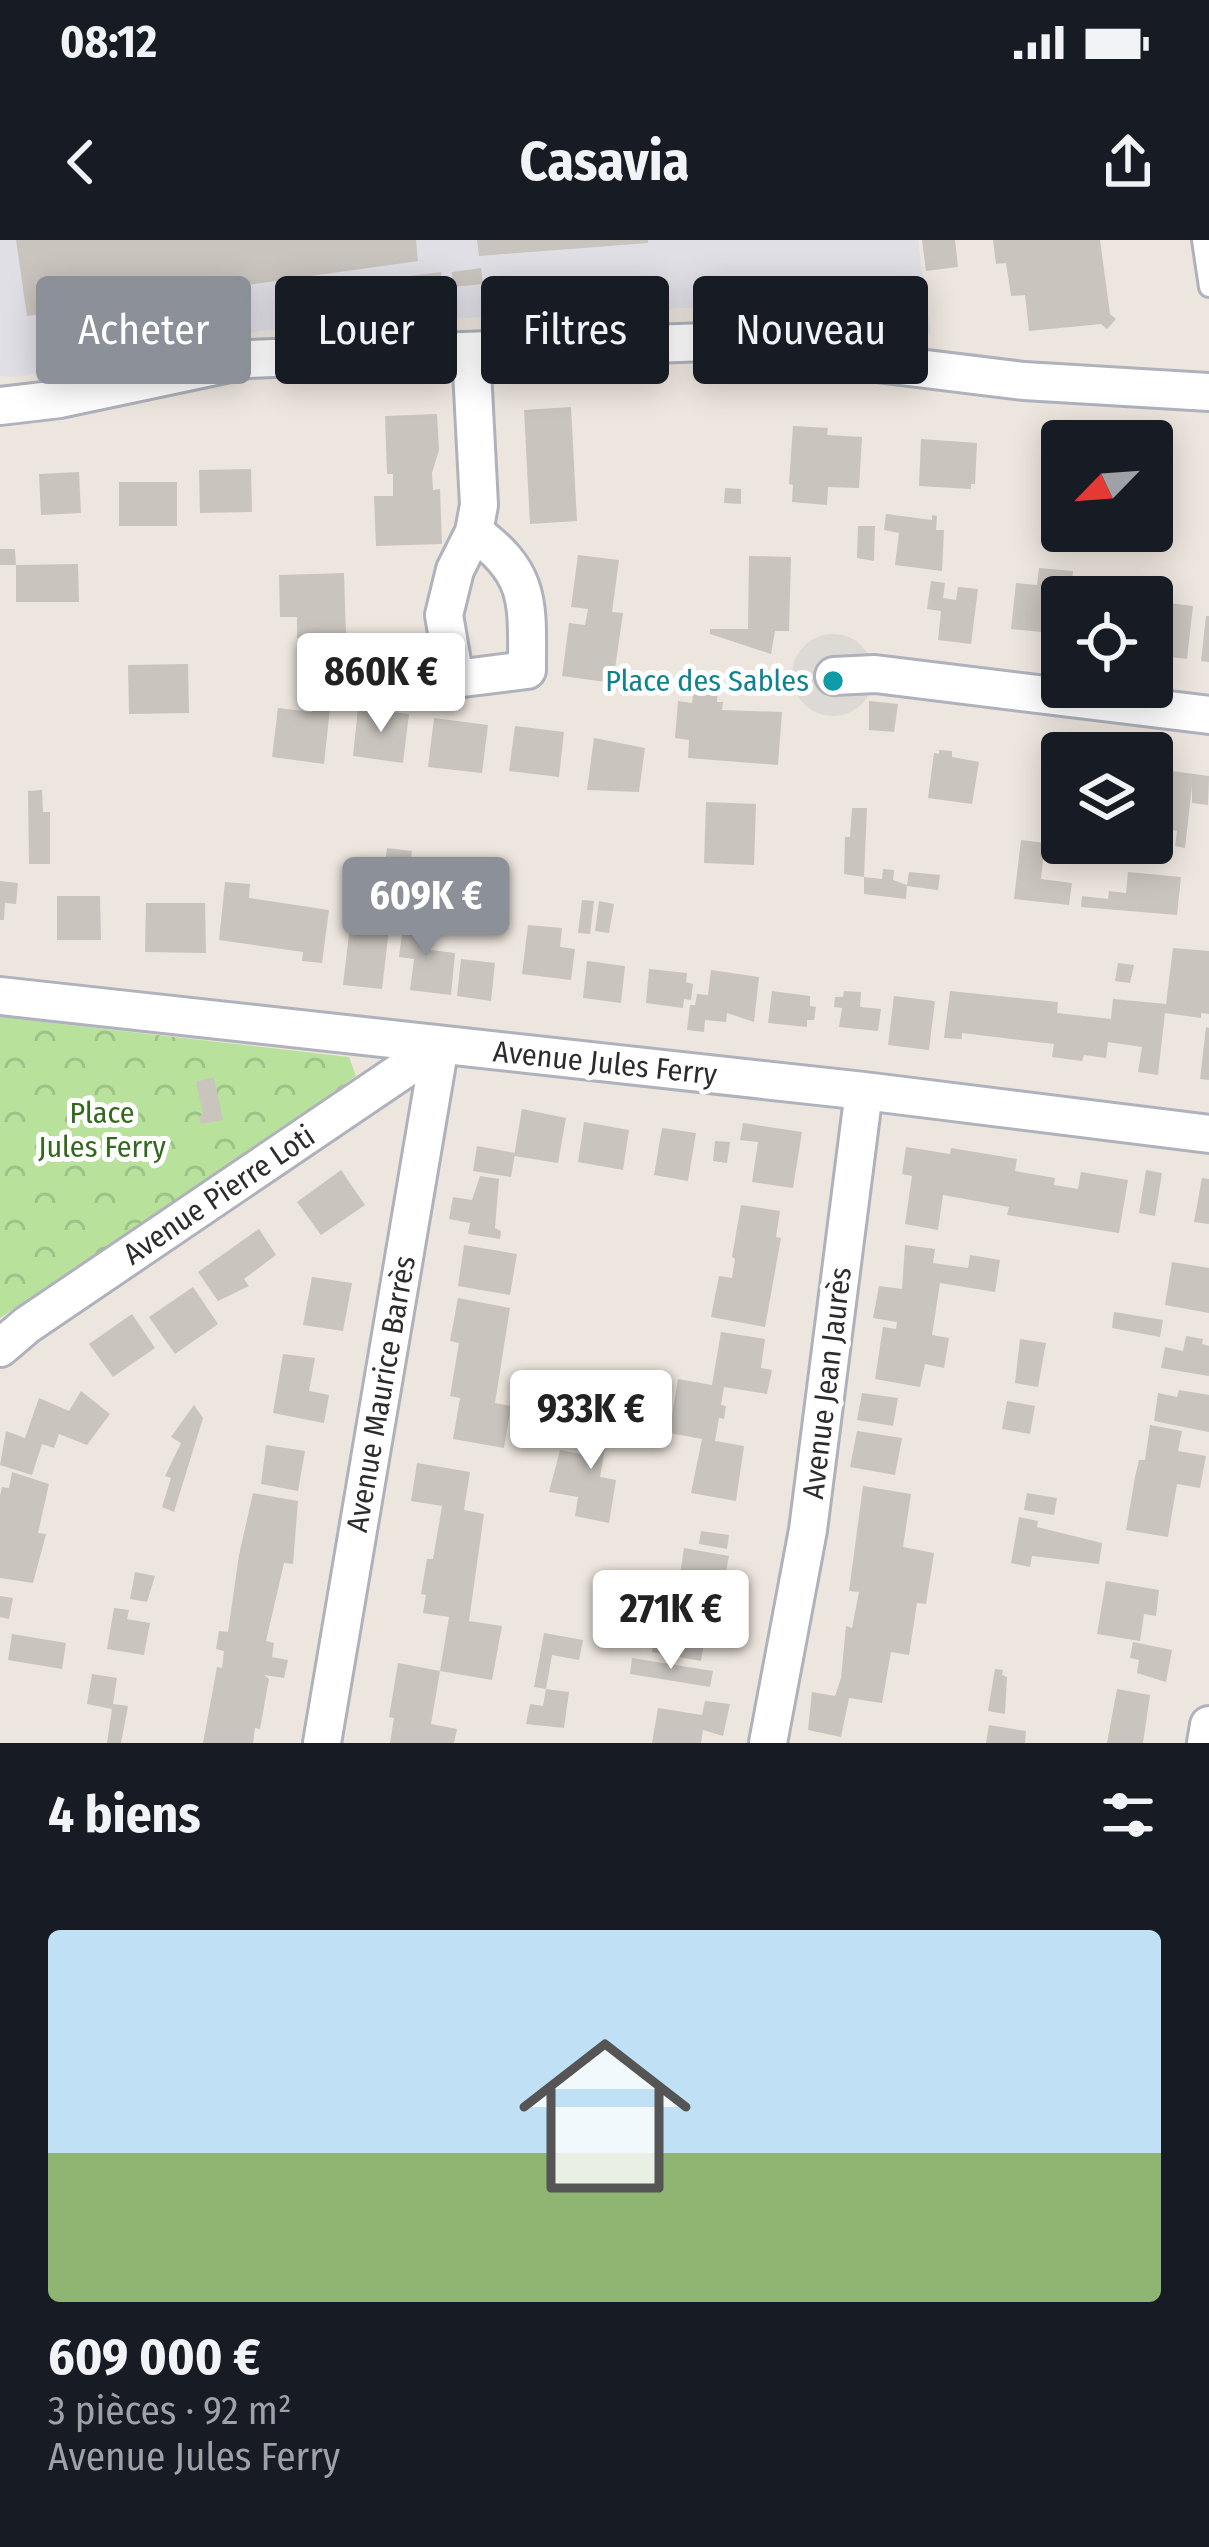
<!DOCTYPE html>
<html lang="fr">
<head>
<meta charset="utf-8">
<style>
  :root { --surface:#171b24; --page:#20242c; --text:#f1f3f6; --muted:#9ea1a6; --line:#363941; --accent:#8c9099 }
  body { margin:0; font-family:"Fira Sans Condensed",sans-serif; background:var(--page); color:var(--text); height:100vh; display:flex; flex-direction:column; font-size:45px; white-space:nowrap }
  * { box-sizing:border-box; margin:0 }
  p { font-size:39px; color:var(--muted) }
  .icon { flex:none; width:66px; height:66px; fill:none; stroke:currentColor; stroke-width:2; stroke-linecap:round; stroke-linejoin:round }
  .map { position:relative; height:1503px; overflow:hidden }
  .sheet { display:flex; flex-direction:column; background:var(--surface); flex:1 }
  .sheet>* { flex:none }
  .hud { position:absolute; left:36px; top:36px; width:1137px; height:108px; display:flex; gap:24px }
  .needle { width:78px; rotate:245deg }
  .fabs { position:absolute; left:1041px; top:180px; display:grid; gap:24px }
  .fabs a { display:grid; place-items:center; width:132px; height:132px; border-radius:12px; background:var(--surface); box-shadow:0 6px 30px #0003; font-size:60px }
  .price { position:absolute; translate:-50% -102px; padding:0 27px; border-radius:12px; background:#fff; color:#222; font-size:39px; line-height:78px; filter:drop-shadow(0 3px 6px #0008) }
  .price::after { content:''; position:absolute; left:50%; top:72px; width:36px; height:27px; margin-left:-18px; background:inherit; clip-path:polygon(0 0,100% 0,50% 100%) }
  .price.on { background:var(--accent); color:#fff }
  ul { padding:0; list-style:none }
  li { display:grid; align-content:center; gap:24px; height:636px; padding:0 48px }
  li+li { border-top:3px solid var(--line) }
  li span { display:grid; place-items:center; height:372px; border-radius:12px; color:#555 }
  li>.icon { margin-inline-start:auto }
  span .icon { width:216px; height:216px; fill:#fffc; stroke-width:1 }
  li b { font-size:51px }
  h2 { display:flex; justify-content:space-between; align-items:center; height:144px; padding:0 48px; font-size:51px }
  .pill { padding:0 42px; border-radius:12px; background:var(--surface); box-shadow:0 6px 30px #0003; font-size:42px; line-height:108px }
  .pill.on { background:var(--accent); color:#fff }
  .status { display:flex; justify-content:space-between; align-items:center; height:84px; padding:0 60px; background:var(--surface); direction:ltr }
  .status svg { height:33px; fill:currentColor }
  header { display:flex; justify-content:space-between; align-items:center; height:156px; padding:0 48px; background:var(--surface); font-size:54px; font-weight:700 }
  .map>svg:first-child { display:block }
</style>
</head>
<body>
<div class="status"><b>08:12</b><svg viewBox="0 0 49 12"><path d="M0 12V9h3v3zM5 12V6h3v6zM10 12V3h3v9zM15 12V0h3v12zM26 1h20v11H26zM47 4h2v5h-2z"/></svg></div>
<header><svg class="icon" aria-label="back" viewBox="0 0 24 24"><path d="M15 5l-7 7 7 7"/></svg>Casavia<svg class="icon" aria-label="share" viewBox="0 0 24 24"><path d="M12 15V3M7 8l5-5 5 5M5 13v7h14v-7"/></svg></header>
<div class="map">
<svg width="1209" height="1503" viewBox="0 0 1209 1503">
  <defs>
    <pattern id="park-crowns" width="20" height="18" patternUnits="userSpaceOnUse" patternTransform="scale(3)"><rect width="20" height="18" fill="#b8e29c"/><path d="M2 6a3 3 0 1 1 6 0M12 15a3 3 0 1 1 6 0" fill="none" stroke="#9ec287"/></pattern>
  </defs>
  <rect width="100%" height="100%" fill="#ede6de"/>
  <path fill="#e0dfe6" d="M 0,0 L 918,0 L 931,94 L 732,66 L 288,86 L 17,137 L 0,136 Z"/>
  <path fill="url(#park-crowns)" d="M 0,777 L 349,817 L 356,836 L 219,933 L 0,1078 Z"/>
  <path fill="#ddd9d5" d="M792 435a41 41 0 1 1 82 0a41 41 0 1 1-82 0Z"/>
  <path fill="#c9c4bd" d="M 16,0 L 416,0 L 418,21 L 27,76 Z
    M 477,0 L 648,0 L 648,3 L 479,16 Z
    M 922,0 L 955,0 L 958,27 L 926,31 Z
    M 993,0 L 1100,0 L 1110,74 L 1116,79 L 1107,89 L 1101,84 L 1029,91 L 1025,55 L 1011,56 L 1006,23 L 996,24 Z
    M 481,28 L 483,44 L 453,47 L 452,32 Z
    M 441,32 L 443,47 L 405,52 L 403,37 Z
    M 571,167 L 577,281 L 530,284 L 524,170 Z
    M 437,174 L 439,210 L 432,233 L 433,250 L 440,249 L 442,304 L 376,306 L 374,256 L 393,256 L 393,234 L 387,234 L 385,176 Z
    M 793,186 L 828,188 L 827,195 L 862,197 L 859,248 L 828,247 L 827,265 L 792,262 L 793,245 L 789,244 Z
    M 921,199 L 977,203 L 975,244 L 971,244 L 971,249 L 919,246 Z
    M 251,229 L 252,272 L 200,273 L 199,230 Z
    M 79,232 L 81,273 L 41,275 L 39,234 Z
    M 119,242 L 177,242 L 177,286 L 119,286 Z
    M 725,248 L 741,249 L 741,264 L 724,263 Z
    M 886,274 L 932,280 L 932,275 L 937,276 L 936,290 L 944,290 L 942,331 L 895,325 L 899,293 L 884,290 Z
    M 858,286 L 875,286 L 874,321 L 857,318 Z
    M 0,309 L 15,309 L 16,325 L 0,325 Z
    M 578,315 L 619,320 L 612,372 L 623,373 L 613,443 L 562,436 L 569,383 L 585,385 L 588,369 L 571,367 Z
    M 749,316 L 791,317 L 789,391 L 775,391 L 771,414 L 710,394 L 710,389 L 748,389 Z
    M 78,324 L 79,362 L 16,362 L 16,325 Z
    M 1039,328 L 1073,331 L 1071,357 L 1062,357 L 1062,394 L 1011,389 L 1016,343 L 1037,345 Z
    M 344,333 L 346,396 L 297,398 L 297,377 L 280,377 L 279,335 Z
    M 931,341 L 945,343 L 943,358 L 956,360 L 958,347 L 978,349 L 971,404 L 938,400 L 941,371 L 927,369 Z
    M 1100,347 L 1135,351 L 1134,357 L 1099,357 Z
    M 1153,361 L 1193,366 L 1187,419 L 1152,415 Z
    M 1206,376 L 1209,376 L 1209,422 L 1201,421 Z
    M 188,424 L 189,473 L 129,474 L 128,425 Z
    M 694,446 L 718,448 L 717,462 L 723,462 L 722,470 L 782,472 L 778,525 L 688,518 L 689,500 L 675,498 L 678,461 L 692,463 Z
    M 869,461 L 898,464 L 894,492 L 869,490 Z
    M 313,466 L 330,468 L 324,524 L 272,517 L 278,468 L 312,472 Z
    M 358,468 L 409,474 L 403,523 L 353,516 Z
    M 434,478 L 488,485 L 482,533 L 428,527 Z
    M 515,486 L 564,492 L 559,537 L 509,531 Z
    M 594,498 L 645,508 L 639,552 L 587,550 Z
    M 939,510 L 952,511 L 952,517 L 979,522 L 972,564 L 928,558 L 934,513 L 939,514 Z
    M 1164,530 L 1209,536 L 1208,565 L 1192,563 L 1192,546 L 1185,608 L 1175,606 L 1177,591 L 1165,589 L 1169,557 L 1160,556 Z
    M 42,550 L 43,572 L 50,572 L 50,624 L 29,624 L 28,551 Z
    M 706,562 L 756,564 L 754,625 L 704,623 Z
    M 852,568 L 867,568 L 864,637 L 844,634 L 845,597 L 850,597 Z
    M 1021,600 L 1045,603 L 1041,639 L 1072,643 L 1069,665 L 1014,659 Z
    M 387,608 L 412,611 L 410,626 L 385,624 Z
    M 883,629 L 894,630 L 893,640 L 907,645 L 909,632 L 940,635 L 938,650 L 907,646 L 906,659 L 864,654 L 864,637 L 882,639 Z
    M 1128,632 L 1181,637 L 1177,675 L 1081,667 L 1082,656 L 1108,659 L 1109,651 L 1126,653 Z
    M 0,641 L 18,643 L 16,664 L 5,663 L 4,680 L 0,680 Z
    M 225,642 L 250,644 L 249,658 L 329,670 L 322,723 L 302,721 L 303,712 L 219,700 Z
    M 57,656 L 100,656 L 101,700 L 57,700 Z
    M 582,660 L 594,661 L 590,694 L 578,693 Z
    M 599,661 L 614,664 L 609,693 L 595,691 Z
    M 146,663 L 205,663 L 206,713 L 145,712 Z
    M 404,678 L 434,682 L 431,710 L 455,713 L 451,755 L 410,750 L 414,719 L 399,717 Z
    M 350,685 L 389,689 L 382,749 L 343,745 Z
    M 528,685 L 562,688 L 560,707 L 575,709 L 571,740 L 522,734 Z
    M 1173,708 L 1209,711 L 1209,774 L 1201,773 L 1201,778 L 1165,773 L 1158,835 L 1138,832 L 1142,807 L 1108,802 L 1106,818 L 1084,815 L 1082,821 L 1052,817 L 1054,804 L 962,793 L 962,799 L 944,798 L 950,751 L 1058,762 L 1057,773 L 1111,779 L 1113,759 L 1166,764 Z
    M 461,719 L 495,723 L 491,761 L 457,756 Z
    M 587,721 L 625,726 L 621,763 L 583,758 Z
    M 1118,723 L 1134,725 L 1130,743 L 1115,741 Z
    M 649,729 L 687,733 L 686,742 L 693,744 L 691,760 L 684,759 L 683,768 L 646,763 Z
    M 711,730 L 759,737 L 754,782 L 727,773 L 726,782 L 705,780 L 704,792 L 687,790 L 690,765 L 695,765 L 697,754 L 708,755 Z
    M 772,751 L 810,756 L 810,766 L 816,767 L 814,780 L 807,780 L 807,787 L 768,783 Z
    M 844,751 L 861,752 L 860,767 L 881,769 L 878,791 L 839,787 L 842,768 L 834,767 L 835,757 L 843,757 Z
    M 894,756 L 935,761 L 929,810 L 888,805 Z
    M 1206,787 L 1209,788 L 1209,840 L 1200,839 Z
    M 214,837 L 223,880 L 201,884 L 199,876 L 203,874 L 196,842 Z
    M 522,869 L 566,878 L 558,923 L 514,916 Z
    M 584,882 L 629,890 L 623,930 L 578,922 Z
    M 743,883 L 802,892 L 793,948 L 752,942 L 758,902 L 740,900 Z
    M 662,888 L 696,893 L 688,941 L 654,935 Z
    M 715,901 L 730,902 L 727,923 L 713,921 Z
    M 477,906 L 515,913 L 511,937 L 473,931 Z
    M 906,907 L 950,914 L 951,908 L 1017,919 L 1015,931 L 1055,938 L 1054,945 L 1078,949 L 1081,932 L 1128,940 L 1119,993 L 1007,975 L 1009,967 L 943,955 L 938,990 L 905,984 L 912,936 L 902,934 Z
    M 341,930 L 365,965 L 321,995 L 297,962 Z
    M 1146,930 L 1162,933 L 1155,976 L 1139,973 Z
    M 480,936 L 499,939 L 495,988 L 501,991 L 500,999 L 468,994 L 470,983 L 449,979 L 453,957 L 472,960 Z
    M 1202,938 L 1209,939 L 1209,984 L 1194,982 Z
    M 741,965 L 780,971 L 776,997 L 781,998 L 765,1087 L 711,1077 L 719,1036 L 732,1038 L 735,1019 L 732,1017 Z
    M 259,989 L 276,1015 L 244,1039 L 249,1046 L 218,1061 L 198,1032 Z
    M 464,1005 L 517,1014 L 510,1055 L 458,1046 Z
    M 905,1005 L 935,1009 L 933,1023 L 968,1028 L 970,1015 L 1000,1020 L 995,1052 L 940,1043 L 932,1095 L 949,1098 L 944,1128 L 925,1124 L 920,1147 L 875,1139 L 883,1087 L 896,1089 L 897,1082 L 873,1078 L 879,1046 L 902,1049 Z
    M 1172,1022 L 1209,1028 L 1209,1073 L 1165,1065 Z
    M 312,1037 L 352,1043 L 343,1091 L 303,1085 Z
    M 193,1047 L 218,1084 L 175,1114 L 149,1077 Z
    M 458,1058 L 510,1068 L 495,1163 L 511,1166 L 504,1208 L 453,1199 L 460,1158 L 450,1156 L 459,1103 L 450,1101 Z
    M 1114,1072 L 1163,1080 L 1160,1097 L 1112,1088 Z
    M 132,1074 L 155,1108 L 113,1137 L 89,1104 Z
    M 721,1092 L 765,1099 L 761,1128 L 772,1130 L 767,1154 L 724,1147 L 721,1165 L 726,1166 L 724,1179 L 719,1178 L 715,1201 L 744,1206 L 736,1261 L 691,1253 L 702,1199 L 669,1193 L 678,1139 L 712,1145 Z
    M 1186,1096 L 1203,1099 L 1202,1104 L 1209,1106 L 1209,1136 L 1161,1128 L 1165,1107 L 1183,1111 Z
    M 1020,1099 L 1046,1103 L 1038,1147 L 1015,1143 Z
    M 283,1114 L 315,1118 L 309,1151 L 329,1155 L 324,1183 L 273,1173 Z
    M 1179,1150 L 1209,1155 L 1209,1192 L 1154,1181 L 1158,1153 L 1177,1157 Z
    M 81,1151 L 110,1174 L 87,1205 L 59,1194 L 54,1208 L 42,1204 L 32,1235 L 0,1225 L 6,1191 L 25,1198 L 39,1158 L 69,1171 Z
    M 862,1153 L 898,1158 L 893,1186 L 857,1180 Z
    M 1007,1161 L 1035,1166 L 1030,1194 L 1002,1189 Z
    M 194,1165 L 203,1178 L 174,1272 L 162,1267 L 171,1238 L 165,1236 L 181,1203 L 171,1197 Z
    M 591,1180 L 637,1188 L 633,1207 L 606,1202 L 600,1237 L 616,1240 L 609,1283 L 575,1276 L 578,1257 L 549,1252 L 560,1210 L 586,1215 Z
    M 1150,1185 L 1182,1191 L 1178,1211 L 1206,1216 L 1200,1248 L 1177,1244 L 1168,1297 L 1126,1290 L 1135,1237 L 1139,1220 L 1145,1220 Z
    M 857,1191 L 902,1198 L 895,1235 L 850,1227 Z
    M 266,1205 L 305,1211 L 298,1251 L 261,1244 Z
    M 417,1223 L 470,1232 L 464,1270 L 484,1274 L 469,1381 L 502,1386 L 492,1440 L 440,1431 L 449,1377 L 423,1373 L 426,1355 L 421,1354 L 427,1319 L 433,1319 L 442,1266 L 411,1261 Z
    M 12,1232 L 49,1244 L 38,1293 L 46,1294 L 33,1343 L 0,1338 L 0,1256 L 2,1247 L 9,1248 Z
    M 863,1246 L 911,1254 L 903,1307 L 934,1313 L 926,1364 L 917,1363 L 909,1415 L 891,1412 L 882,1463 L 849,1458 L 841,1497 L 808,1490 L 812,1452 L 835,1456 L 841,1438 L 846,1386 L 852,1388 L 859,1352 L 849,1351 Z
    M 253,1253 L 298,1261 L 293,1324 L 284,1323 L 266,1401 L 274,1403 L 272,1417 L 288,1420 L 284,1438 L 264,1435 L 269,1439 L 260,1489 L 255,1488 L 253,1503 L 203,1503 L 217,1427 L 222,1428 L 224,1411 L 216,1409 L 219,1391 L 228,1392 L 239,1315 Z
    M 1027,1253 L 1057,1258 L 1054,1275 L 1024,1270 Z
    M 1019,1277 L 1038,1281 L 1037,1287 L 1102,1303 L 1099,1324 L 1032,1316 L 1030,1327 L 1011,1323 Z
    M 701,1291 L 729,1295 L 727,1309 L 699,1304 Z
    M 684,1308 L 729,1316 L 719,1368 L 710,1366 L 701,1421 L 652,1412 L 661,1358 L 676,1361 Z
    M 135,1332 L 155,1336 L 147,1362 L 130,1359 Z
    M 1106,1341 L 1159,1350 L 1156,1376 L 1144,1374 L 1140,1401 L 1097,1394 Z
    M 0,1356 L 13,1358 L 9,1379 L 0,1377 Z
    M 114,1368 L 129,1370 L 127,1379 L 150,1383 L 144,1415 L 107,1409 Z
    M 544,1393 L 583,1400 L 579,1420 L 552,1415 L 546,1449 L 534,1447 Z
    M 12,1394 L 66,1403 L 62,1429 L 8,1420 Z
    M 1133,1402 L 1172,1410 L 1166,1442 L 1137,1433 L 1139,1420 L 1130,1418 Z
    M 632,1418 L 713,1431 L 710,1447 L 630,1434 Z
    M 398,1423 L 440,1431 L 431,1484 L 457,1489 L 454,1503 L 390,1503 L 394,1478 L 389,1477 Z
    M 995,1429 L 1003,1430 L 1002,1435 L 1007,1437 L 1005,1474 L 988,1471 Z
    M 92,1434 L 117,1438 L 113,1464 L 128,1466 L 121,1503 L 107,1503 L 112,1469 L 87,1464 Z
    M 546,1449 L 569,1452 L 564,1488 L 526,1484 L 530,1464 L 543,1466 Z
    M 1117,1449 L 1150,1455 L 1143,1503 L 1107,1503 Z
    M 705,1461 L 730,1464 L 723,1496 L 703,1490 L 701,1503 L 652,1503 L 658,1468 L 702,1475 Z
    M 989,1485 L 1026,1491 L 1025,1503 L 986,1503 Z"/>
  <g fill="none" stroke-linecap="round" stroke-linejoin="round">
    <defs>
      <path id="lane" d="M 1202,0 L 1209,47"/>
      <path id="street" d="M 471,111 L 479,265 L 474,292 L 455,330 L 444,375 L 455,439 L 527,430 C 527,363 532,334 474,292
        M 0,166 L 60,159 L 249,119 L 706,102 L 1024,141 L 1209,152
        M 834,436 L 875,434 L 1209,475
        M 0,756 L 864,851 L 1209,894
        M 0,1108 L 27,1085 L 440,805
        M 322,1503 L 440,805
        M 768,1503 L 808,1290 L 864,851
        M 1206,1503 L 1209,1485"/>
    </defs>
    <use href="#lane" stroke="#afb2bc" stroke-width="24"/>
    <use href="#street" stroke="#afb2bc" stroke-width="42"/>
    <use href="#lane" stroke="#fff" stroke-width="18"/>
    <use href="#street" stroke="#fff" stroke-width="36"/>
  </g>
  <circle fill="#0f9aa8" stroke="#fff" stroke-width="4.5" cx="833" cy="441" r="12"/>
  <g text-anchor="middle" stroke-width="10" stroke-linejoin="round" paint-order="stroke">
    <g font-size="30" fill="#0d838f" stroke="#fff" text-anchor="end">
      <text x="809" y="451">Place des Sables</text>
    </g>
    <g font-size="30" fill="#2c2c2c" stroke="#fff">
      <text transform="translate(605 823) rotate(6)" y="10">Avenue Jules Ferry</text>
      <text transform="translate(219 955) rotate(-34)" y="10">Avenue Pierre Loti</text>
      <text transform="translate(827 1143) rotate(-83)" y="10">Avenue Jean Jaurès</text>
      <text transform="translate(381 1154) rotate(-80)" y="10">Avenue Maurice Barrès</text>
    </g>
    <g font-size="30" fill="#31681c" stroke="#fff">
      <text x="102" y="883">Place<tspan x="102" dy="34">Jules Ferry</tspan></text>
    </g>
  </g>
</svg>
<div class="fabs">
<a><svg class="needle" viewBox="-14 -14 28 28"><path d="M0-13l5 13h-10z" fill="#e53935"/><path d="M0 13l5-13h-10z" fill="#9ea1a6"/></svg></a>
<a><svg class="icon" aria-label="locate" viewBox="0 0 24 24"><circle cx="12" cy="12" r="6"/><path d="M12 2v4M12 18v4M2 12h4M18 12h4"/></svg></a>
<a><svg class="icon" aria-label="layers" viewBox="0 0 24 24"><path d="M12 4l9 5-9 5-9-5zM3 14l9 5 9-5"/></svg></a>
</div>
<b class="price" style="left:381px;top:495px">860K €</b>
<b class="price on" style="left:426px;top:719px">609K €</b>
<b class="price" style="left:591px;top:1232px">933K €</b>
<b class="price" style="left:671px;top:1432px">271K €</b>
<div class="hud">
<a class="pill on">Acheter</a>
<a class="pill">Louer</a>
<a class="pill">Filtres</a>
<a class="pill">Nouveau</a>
</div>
</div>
<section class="sheet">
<h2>4 biens<svg class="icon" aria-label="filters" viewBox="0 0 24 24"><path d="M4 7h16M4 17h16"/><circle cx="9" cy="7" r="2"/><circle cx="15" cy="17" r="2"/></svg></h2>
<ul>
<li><span style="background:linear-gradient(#bfe0f5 60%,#8fb573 0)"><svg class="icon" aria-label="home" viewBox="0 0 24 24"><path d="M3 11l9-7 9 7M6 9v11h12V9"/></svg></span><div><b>609 000 €</b><p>3 pièces · 92 m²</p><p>Avenue Jules Ferry</p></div></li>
</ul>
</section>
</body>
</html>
